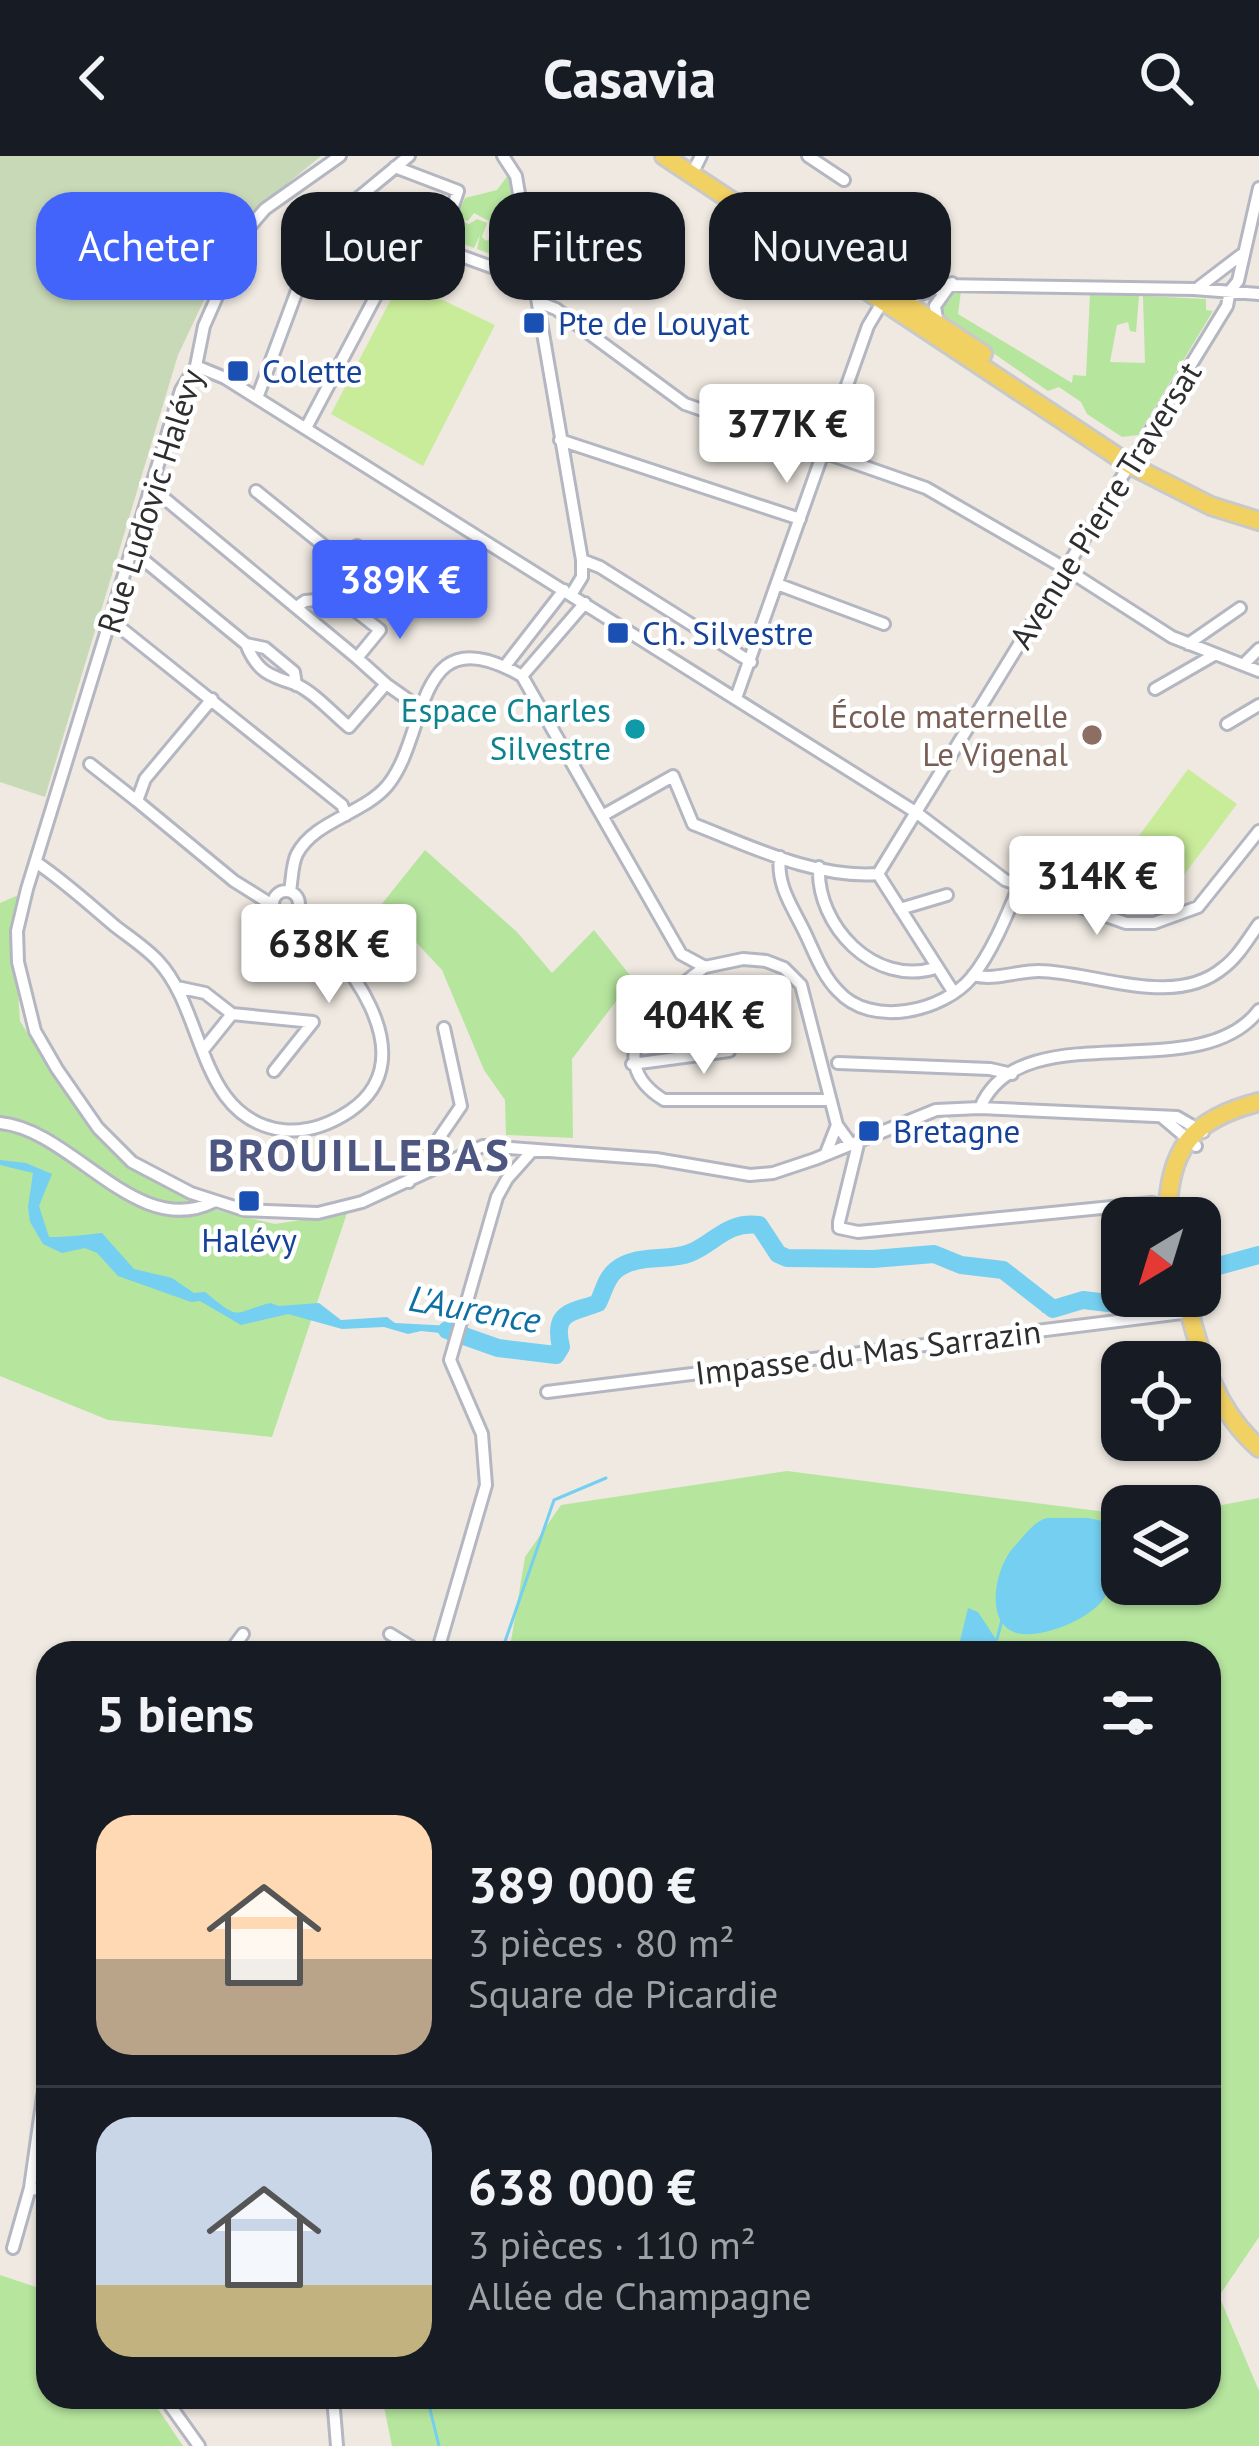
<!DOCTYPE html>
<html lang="fr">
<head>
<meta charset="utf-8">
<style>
  :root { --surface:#171b24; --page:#20242c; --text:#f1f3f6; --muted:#9ea1a6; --line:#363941; --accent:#4264fb }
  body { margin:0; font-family:"PT Sans",sans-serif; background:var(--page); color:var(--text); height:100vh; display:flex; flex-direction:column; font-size:45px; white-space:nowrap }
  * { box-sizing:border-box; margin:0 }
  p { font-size:39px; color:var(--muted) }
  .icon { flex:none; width:66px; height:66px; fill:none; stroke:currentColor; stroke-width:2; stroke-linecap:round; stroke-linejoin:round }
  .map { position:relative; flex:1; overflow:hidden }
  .details { position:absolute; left:36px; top:1485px; width:1185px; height:768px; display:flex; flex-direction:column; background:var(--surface); border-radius:36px; box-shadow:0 3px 9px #0004 }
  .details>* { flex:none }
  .banner { position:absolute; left:36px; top:36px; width:1188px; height:108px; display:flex; gap:24px }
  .needle { width:78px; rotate:218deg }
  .buttons { position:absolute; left:1101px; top:1041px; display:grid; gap:24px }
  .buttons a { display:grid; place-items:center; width:120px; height:120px; border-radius:24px; background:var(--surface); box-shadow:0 3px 9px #0004; font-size:60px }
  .price { position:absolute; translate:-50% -102px; padding:0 27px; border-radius:12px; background:#fff; color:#222; font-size:39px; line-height:78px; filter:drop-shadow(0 3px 6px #0008) }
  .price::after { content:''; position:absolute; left:50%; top:72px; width:36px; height:27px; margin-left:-18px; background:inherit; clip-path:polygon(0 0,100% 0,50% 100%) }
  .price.on { background:var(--accent); color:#fff }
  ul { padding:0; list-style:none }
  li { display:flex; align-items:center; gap:36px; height:300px; padding:0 60px }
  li+li { border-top:3px solid var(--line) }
  li span { display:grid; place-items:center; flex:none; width:336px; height:240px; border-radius:36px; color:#555 }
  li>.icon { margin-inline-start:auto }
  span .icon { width:144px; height:144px; fill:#fffc; stroke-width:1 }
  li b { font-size:51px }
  h2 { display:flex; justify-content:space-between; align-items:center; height:144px; padding:0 60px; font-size:51px }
  .chip { padding:0 42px; border-radius:36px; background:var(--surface); box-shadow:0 3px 9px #0004; font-size:42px; line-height:108px }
  .chip.on { background:var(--accent); color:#fff }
  header { display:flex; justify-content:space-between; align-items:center; height:156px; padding:0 60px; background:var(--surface); font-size:54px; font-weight:600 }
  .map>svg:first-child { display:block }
</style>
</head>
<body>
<header><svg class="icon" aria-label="back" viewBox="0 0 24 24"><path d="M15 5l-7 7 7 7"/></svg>Casavia<svg class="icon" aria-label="search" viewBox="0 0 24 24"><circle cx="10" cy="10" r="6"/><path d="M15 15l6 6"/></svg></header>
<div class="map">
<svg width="1259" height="2290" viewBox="0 0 1259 2290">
  <rect width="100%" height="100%" fill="#efe9e1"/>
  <path fill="#b6e59e" d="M 509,18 L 520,105 L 506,109 L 507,104 L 477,93 L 480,79 L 474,92 L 448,82 L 455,63 L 469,68 L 477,63 L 487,67 L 482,81 L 486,85 L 489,83 L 489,65 L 474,57 L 468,65 L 456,61 L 465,42 L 497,34 Z
    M 955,134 L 961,135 L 958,158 L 1072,227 L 1073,219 L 1086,220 L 1090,139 L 1139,140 L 1136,176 L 1130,175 L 1128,166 L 1117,169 L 1110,206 L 1145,207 L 1143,140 L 1206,143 L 1206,154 L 1213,155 L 1138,279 L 1122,281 L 1087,258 L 1081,246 L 1059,231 L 1048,235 L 943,162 L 943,145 Z
    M 425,694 L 517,776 L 552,817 L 594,774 L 633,823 L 572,903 L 573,982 L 506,979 L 505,944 L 484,914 L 442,814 L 381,749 Z
    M 23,737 L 14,773 L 20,865 L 58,927 L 114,999 L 203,1051 L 275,1068 L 347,1057 L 272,1281 L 108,1264 L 0,1220 L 0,747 Z
    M 787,1315 L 1122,1358 L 1122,1428 L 1200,1428 L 1200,1353 L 1259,1342 L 1259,2081 L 1219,2140 L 1259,2235 L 1259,2290 L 392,2290 L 382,2241 L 1209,2241 L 1209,1497 L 509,1497 L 525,1401 L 561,1349 Z
    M 0,2119 L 48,2135 L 48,2241 L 150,2241 L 183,2290 L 0,2290 Z"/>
  <path fill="#c8d9b8" d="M 0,0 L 321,0 L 248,60 L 235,79 L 178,199 L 45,641 L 0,626 Z"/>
  <path fill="#c9ec9a" d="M 401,124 L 495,169 L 423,310 L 331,258 Z
    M 1188,613 L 1237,648 L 1181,723 L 1133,688 Z"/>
  <path fill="#75cff0" d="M 0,1004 L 26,1007 L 52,1018 L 39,1050 L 49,1081 C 69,1081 83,1079 102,1077 L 134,1113 L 172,1122 L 194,1137 L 205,1136 C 242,1166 231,1157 270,1147 L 279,1150 L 319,1147 L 341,1164 L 387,1161 L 395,1167 L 452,1170 L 450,1178 L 421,1175 L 408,1178 L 384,1171 L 342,1173 L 288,1158 L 241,1169 L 200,1145 L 191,1146 L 118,1120 L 97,1097 L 85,1092 L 62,1097 L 43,1088 L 30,1066 L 28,1051 L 33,1017 L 0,1009 Z
    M 752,1068 L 759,1069 L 778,1098 L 787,1102 L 872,1103 L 934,1098 L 961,1109 L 1003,1114 L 1053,1153 L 1083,1144 L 1125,1149 L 1165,1140 L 1141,1149 L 1079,1149 L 1043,1157 L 1020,1129 L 1003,1117 L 964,1113 L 923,1101 L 872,1108 L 797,1109 L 779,1104 L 752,1072 L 717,1081 L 691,1102 L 622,1113 L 601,1148 L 566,1162 L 561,1177 L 565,1195 L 559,1204 L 514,1199 L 463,1184 L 465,1179 L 515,1195 L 556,1199 L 561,1191 C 552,1154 573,1158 598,1146 L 611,1117 L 627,1107 L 689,1098 L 717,1078 Z
    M 1047,1362 L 1088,1362 L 1117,1368 C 1115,1382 1111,1431 1105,1441 C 1092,1462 1046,1481 1022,1478 C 982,1473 995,1412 1013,1392 C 1024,1381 1032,1366 1047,1362 Z
    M 968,1452 L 978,1456 L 1005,1497 L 957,1497 Z"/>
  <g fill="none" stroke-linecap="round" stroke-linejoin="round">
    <path stroke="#75cff0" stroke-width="3" d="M 997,1483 L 1002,1464
      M 501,1497 L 554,1344 L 606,1322
      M 427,2241 L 439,2290"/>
    <path stroke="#75cff0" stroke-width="18" d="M 1200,1115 L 1259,1099
      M 447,1174 L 498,1192 L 556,1199 L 561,1191 C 552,1154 573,1157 598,1147 C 604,1135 606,1122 616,1114 C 637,1097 667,1106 690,1097 C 714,1088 726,1065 759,1069 L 778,1098 L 787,1102 L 873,1103 L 934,1098 L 961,1109 L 1003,1114 L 1053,1153 L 1083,1144 L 1125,1149 L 1154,1140"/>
    <defs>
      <path id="minor" d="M 340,0 L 265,53 L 246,75 L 204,170 L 196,210 L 181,234 L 27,733 L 17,775 L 18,806 L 35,875 L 57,913 L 98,972 L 132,1006 L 191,1037 L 244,1054 L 318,1057 L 362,1046 L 483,990 L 656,1003 L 750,1019 L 773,1017 L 815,1003 L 936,954 L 980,952 L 1177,961 L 1203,976
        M 503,0 L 516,20 L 582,404 L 582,421 L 571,439
        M 808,0 L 844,24
        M 696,10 L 701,0
        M 395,11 L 458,35 L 439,92
        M 346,52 L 359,63 L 533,126
        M 879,128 L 1194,133 L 1259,138
        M 1199,131 L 1241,99
        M 538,146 L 556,153 L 685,248 L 926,332 L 1066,413 L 1172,481 L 1259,515
        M 937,164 L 935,150 L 950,129
        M 196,210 L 225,222 L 917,657 L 1005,724 L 1126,767 L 1154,767 L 1198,751 L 1259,675
        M 257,242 L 323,65 L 346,52 L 409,0
        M 306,272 L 397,100 L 403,79
        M 560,284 L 800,363
        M 152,332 L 357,502 L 380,474 L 339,442 L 305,445 L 298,450
        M 256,335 L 344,406 L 357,390
        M 134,396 L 246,488 L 265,492 L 294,516 L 296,529
        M 582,404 L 600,411 L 751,506
        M 777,428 L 884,468
        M 112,465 L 342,649 L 346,659
        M 246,488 C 257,516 270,520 295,528 C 313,535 334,559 349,571 L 386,528 L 420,552
        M 1188,488 L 1240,452
        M 357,502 L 386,528
        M 1243,509 L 1259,493
        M 505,510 L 564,434
        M 522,520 L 585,447
        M 1155,533 L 1214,499
        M 736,542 L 868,170 L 883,145 L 904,144 L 952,127
        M 212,543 L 145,623 L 137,645 L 234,725 L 274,750
        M 1227,568 L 1259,549
        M 90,608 L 137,645
        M 602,660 L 673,620 L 693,668 C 750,690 816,723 878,718 L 1227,150 L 1230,135 L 1238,125 L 1259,32
        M 780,701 C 776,730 794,753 806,779 C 815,798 823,820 838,835 C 871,872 943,856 972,821 C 992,796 1007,759 1019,730
        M 37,707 C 64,725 90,749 115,770 C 129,781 146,792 158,805 C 206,856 197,962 282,974 C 307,977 329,969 350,955 C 429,901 344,797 295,757
        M 819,711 C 816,770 875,831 935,812
        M 878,718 L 954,837
        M 290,735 C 292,724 292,707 297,698 C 314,665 363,658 387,630 C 430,579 412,456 522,520 L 681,798 L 705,811 L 743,803 L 766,805 L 784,812 L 801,829 L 837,969
        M273 748a13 13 0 1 1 26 0a13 13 0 1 1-26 0Z
        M 900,753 L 947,739
        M 705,811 C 660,843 596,902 664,944 L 829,944
        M 973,819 C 994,825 1016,815 1039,815 C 1096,816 1174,853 1223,812 C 1238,801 1248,783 1259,768
        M 177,831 L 205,837 L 232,858 L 203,894
        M 232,858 L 313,866 L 274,915
        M 838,907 L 990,913 L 1012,918
        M 632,908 L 729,895 L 732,865
        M 980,952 C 1021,854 1199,934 1259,854
        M 1163,962 L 1196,990
        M 0,967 C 73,974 136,1084 213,1046
        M 859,984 L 839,1066 L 839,1072 L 858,1076 L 1152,1047 L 1167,1050
        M 826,997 L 837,969 L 850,987
        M 409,1026 L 461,950 L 444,872
        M 547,1236 L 1190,1156
        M 390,1478 L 421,1497
        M 229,1497 L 243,1478
        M 437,1497 L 486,1329 L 482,1278 L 450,1204 L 497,1041 L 507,1023 L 532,995
        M 43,1940 L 30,2032 L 48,2036
        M 13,2092 L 30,2032
        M 164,2241 L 199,2290
        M 333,2241 L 337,2290"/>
      <path id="primary" d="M 664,0 L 1130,309 L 1211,350 L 1259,365
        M 845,107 L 983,198
        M 1167,1062 C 1170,992 1190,964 1259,946
        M 1185,1140 C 1201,1198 1212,1251 1259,1292"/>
    </defs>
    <use href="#minor" stroke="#b4b7c1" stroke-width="16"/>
    <use href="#primary" stroke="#c9c9c9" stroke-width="22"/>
    <use href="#minor" stroke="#fff" stroke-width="10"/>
    <use href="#primary" stroke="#f2d163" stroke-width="16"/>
  </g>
  <g fill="#1a4fb4" stroke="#fff" stroke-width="4.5">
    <rect x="522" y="155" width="24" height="24" rx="6"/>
    <rect x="226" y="203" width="24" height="24" rx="6"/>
    <rect x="606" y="465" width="24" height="24" rx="6"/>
    <rect x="857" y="963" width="24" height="24" rx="6"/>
    <rect x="237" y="1033" width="24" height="24" rx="6"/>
  </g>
  <circle fill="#0f9aa8" stroke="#fff" stroke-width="4.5" cx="635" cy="573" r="12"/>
  <circle fill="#8d6e63" stroke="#fff" stroke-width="4.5" cx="1092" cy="579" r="12"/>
  <g text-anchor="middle" stroke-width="9" stroke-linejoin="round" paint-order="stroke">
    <g font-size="33" fill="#164399" stroke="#fff" text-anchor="start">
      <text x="558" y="179">Pte de Louyat</text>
      <text x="262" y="227">Colette</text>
      <text x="642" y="489">Ch. Silvestre</text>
      <text x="893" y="987">Bretagne</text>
      <text x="249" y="1096" text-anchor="middle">Halévy</text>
    </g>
    <g font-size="33" fill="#2e2e2e" stroke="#fff">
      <text transform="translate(150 345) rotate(-72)" y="12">Rue Ludovic Halévy</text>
      <text transform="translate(1105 349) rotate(-58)" y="12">Avenue Pierre Traversat</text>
      <text transform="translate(868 1196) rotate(-7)" y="12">Impasse du Mas Sarrazin</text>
    </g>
    <g font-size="33" fill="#0d838f" stroke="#fff" text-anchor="end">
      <text x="611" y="566">Espace Charles<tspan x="611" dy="38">Silvestre</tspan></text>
    </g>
    <g font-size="33" fill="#785e54" stroke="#fff" text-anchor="end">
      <text x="1068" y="572">École maternelle<tspan x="1068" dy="38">Le Vigenal</tspan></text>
    </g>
    <g font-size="36" font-style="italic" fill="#0d6fa3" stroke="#fff">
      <text transform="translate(475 1153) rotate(10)" y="13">L'Aurence</text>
    </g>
    <g font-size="45" font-weight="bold" letter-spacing="3" fill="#4d5680" stroke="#fff">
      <text x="360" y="1015">BROUILLEBAS</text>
    </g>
  </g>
</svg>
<div class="buttons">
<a><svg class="needle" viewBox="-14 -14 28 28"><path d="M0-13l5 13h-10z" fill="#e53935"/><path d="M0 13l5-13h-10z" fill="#9ea1a6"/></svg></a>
<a><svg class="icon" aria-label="locate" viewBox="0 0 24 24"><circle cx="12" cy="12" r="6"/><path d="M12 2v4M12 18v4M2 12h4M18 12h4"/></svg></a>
<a><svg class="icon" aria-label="layers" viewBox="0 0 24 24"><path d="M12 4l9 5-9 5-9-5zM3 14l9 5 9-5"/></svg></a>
</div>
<b class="price" style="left:787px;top:330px">377K €</b>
<b class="price on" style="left:400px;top:486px">389K €</b>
<b class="price" style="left:1097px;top:782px">314K €</b>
<b class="price" style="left:329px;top:850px">638K €</b>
<b class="price" style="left:704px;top:921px">404K €</b>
<div class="banner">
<a class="chip on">Acheter</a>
<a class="chip">Louer</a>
<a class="chip">Filtres</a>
<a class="chip">Nouveau</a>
</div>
<section class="details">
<h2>5 biens<svg class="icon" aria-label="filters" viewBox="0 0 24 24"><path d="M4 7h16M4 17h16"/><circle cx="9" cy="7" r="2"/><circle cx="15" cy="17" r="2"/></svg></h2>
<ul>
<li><span style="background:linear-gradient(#ffd9b3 60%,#b9a48a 0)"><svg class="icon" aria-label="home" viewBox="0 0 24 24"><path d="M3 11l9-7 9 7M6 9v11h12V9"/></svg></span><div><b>389 000 €</b><p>3 pièces · 80 m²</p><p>Square de Picardie</p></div></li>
<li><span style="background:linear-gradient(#c9d6e8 70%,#c2b280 0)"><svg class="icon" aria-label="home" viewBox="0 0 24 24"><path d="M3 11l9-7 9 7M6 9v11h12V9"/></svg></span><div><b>638 000 €</b><p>3 pièces · 110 m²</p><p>Allée de Champagne</p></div></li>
</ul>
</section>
</div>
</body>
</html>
